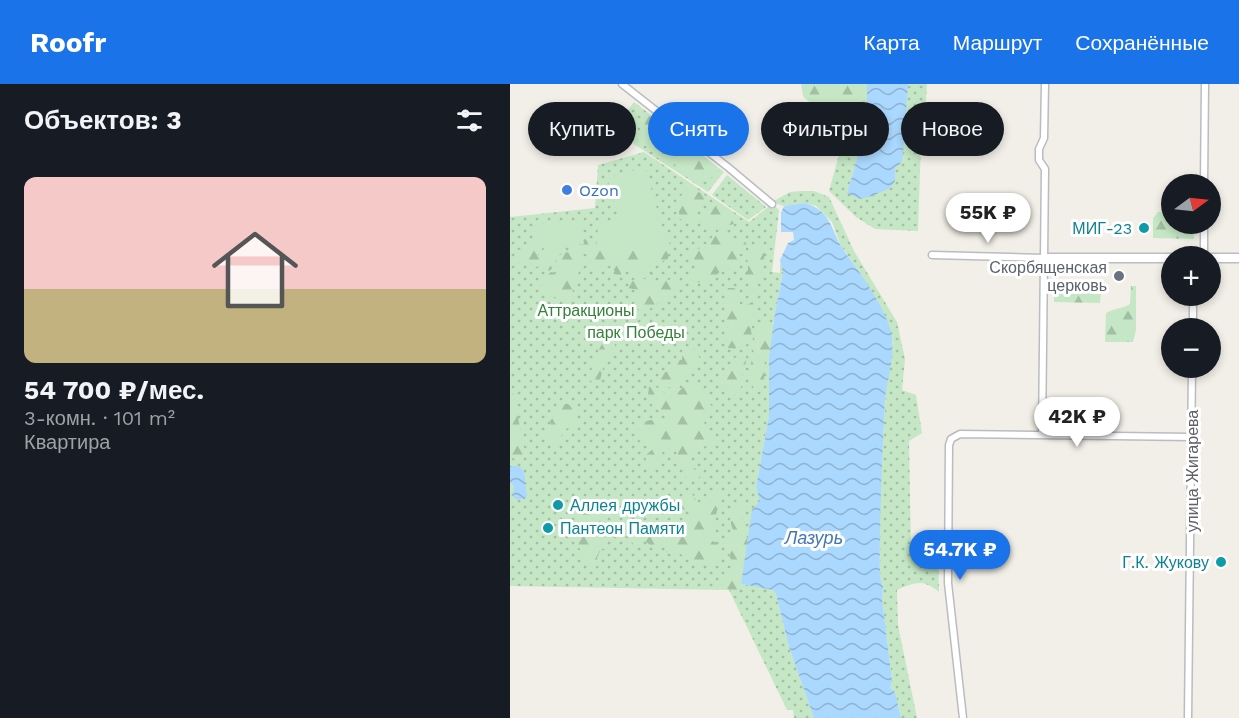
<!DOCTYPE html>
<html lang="ru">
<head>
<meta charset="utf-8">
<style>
  :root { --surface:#171b24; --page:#242831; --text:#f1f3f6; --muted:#9ea1a6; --accent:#1a73e8 }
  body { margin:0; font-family:"Work Sans",sans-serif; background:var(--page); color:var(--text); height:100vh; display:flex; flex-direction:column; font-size:22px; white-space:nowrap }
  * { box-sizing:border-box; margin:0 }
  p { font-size:20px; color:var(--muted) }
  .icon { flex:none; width:33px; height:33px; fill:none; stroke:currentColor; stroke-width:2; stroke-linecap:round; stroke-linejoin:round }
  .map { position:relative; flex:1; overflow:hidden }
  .side { display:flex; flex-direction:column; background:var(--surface); width:510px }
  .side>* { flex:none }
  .top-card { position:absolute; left:18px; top:18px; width:570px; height:54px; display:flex; gap:12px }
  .needle { width:39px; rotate:75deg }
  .tools { position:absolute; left:651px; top:90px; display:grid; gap:12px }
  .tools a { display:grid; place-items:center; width:60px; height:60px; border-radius:50%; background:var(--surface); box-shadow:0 3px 9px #0003; font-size:30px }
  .price { position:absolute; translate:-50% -51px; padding:0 14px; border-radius:21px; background:#fff; color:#222; font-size:20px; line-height:39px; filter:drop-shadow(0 2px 3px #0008) }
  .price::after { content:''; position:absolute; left:50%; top:36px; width:18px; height:14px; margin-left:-9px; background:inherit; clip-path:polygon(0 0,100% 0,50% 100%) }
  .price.selected { background:var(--accent); color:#fff }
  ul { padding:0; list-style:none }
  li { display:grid; align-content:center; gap:12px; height:318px; padding:0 24px }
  li span { display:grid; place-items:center; height:186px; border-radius:12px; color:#555 }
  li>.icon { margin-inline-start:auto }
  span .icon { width:108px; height:108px; fill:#fffc; stroke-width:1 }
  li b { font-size:26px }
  h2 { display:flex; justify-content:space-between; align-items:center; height:72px; padding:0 24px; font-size:26px }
  .chip { padding:0 21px; border-radius:27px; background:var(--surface); box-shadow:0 3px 9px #0003; font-size:21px; line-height:54px }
  .chip.selected { background:var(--accent); color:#fff }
  header { display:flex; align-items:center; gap:36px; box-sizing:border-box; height:84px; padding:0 30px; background:var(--accent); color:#fff }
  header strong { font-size:28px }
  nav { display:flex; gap:33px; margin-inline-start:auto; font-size:21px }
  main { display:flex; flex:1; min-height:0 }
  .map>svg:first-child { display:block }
</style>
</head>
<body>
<header>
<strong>Roofr</strong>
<nav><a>Карта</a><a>Маршрут</a><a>Сохранённые</a></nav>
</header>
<main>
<section class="side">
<h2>Объектов: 3<svg class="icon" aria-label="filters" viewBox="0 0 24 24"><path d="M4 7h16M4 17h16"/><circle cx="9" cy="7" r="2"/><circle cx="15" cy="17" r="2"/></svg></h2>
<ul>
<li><span style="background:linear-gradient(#f6c9c9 60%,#c2b280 0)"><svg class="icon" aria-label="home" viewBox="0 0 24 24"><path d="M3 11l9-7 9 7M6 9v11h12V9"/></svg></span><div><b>54 700 ₽/мес.</b><p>3-комн. · 101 m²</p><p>Квартира</p></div></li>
</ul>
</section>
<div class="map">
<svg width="729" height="634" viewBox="0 0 729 634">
  <defs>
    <pattern id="green-dots" width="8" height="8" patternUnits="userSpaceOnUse" patternTransform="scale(1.5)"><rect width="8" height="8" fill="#c5e7c5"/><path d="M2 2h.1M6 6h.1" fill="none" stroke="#a3bfa4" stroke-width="1.8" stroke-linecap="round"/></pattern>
    <pattern id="forest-firs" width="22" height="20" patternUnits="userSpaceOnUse" patternTransform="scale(1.5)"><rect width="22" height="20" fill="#c5e7c5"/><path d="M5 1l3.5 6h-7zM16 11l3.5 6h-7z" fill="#a3bfa4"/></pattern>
    <pattern id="water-waves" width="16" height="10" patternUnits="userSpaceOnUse" patternTransform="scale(1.5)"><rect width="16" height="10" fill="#aad8fe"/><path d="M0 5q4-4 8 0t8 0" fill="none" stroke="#8eb3d1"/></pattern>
  </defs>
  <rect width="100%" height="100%" fill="#f1efe7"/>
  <path fill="url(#green-dots)" d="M 398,0 L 417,0 L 415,29 L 412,30 L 408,147 L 365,145 L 346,133 L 319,107 L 332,60 L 334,39 L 340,25 L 357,28 L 366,50 L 363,58 L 349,62 L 346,79 L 337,109 L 385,97 L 385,84 Z
    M 124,18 L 214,88 L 198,108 L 102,46 Z
    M 134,68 L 239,138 L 262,120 L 269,126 L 262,188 L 270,189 L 270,176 L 273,189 L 265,228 L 259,274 L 259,332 L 246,403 L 250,417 L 231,500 L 263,506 L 266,510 L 279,563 L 304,634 L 284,634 L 283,626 L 277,626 L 219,506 L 0,502 L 0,133 L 85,124 L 88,81 Z
    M 217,91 L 256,123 L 238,136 L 202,111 Z
    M 291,107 L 304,107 L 319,113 L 344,167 L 387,238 L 395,275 L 392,306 L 406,311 L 412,349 L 399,357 L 401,466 L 428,468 L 429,508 C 413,495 405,498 387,506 L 388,541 L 407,634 L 391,634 L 385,609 L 380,604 L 382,596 L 372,515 L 373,503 L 370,493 L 369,412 L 376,308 L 383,259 L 379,242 L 350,189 L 331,162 L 322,138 L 306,122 L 295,119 L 274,122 L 262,118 L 280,108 Z"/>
  <path fill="url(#forest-firs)" d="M 291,0 L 357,0 L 357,28 L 326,21 L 322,17 C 311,23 301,22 293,12 Z
    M 137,30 L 208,84 L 209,89 C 192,102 174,98 164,79 L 159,79 L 153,71 L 155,66 L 144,61 L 132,62 L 127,56 C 132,46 128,40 137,30 Z
    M 111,33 L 116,38 L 120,50 L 113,58 L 102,56 L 95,48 L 104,36 Z
    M 178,101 L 185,107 L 194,110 L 196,114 L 186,129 L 185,136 L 178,138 L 170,135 L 169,128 L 164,122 L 165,118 L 169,116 L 170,112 L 175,110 L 174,102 Z
    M 211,121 L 221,127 L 228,139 L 199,146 L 193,142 L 189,137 L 193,126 Z
    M 648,128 L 661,128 L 662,140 L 684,140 L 684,155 L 643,154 L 643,134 Z
    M 211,146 C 219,148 220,151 221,158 L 225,155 L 234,156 L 237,161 L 234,169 L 230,170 L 227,174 L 230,180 L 223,185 L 214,183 L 206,192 L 198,191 L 197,197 L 185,199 L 181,195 L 179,188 L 190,182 L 180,171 L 184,166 C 198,164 200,151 211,146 Z
    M 151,151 L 159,152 L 161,156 L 158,162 L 159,167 L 158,175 L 149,179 L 145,178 L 134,186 L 132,192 L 118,187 L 107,193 L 102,182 L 100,181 L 93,187 L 81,183 L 76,179 L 78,172 L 76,170 L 58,167 L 60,163 L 75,155 L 82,156 L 84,167 L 88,166 L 89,164 L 137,161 L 146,163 Z
    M 248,159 L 253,161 L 252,167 L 255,170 L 247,205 L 248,212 L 246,214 L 242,212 L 235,190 L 238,186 L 237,168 L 243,168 L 244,161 Z
    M 47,161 L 51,167 L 45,171 L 46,181 L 39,187 L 36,182 L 24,183 L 20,178 L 6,178 L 4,173 L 8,166 L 21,162 L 27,166 L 28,172 L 31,172 L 35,162 Z
    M 55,168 L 67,170 L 72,175 L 65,203 L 62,205 L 66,216 C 54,219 48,212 37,212 L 31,206 L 33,195 L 41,188 L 51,190 L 48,177 L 50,171 Z
    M 142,189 L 145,193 L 144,199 L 148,200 L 166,193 L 170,199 L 168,204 C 162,206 162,210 157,213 C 149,219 140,226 131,228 L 124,221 L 128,210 L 134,207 L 118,204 L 121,196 L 135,195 Z
    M 621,202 L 626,202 L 626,246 L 623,258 L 595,258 L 596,229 C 605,224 612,225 620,220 Z
    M 218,204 L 224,204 L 230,210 L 230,220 L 237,221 L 244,217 L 247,222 L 241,247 L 243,256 C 236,262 225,267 216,263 L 218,257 L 216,249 L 219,240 L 214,234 L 219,227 L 215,220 L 219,215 L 216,211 Z
    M 544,206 L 591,207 L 590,219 L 544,218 Z
    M 259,237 L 261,241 L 266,241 L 262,272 L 255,273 L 254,297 L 250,308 L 244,308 L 243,302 L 239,298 L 239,292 L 244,288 L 240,282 L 242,276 L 246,272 L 243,266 L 247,260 L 243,248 L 246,242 Z
    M 105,246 L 111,248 L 111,252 L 105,260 L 104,265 L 96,273 L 90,296 L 82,298 L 79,295 C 84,278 89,257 105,246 Z
    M 179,263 L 186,266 C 191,275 193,284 180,287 C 176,298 167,303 155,304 L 151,297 L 150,290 L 161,286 L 161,279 L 165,275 L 172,276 L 172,267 Z
    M 236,272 C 237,279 234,282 233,288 C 230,297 234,301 228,310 L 219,310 L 217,306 L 212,307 L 210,296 L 216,295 L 218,282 L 226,273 Z
    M 0,294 L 15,368 L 12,372 L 0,375 Z
    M 181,297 L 189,306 L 193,306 L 203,325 L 198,335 L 193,336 L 198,347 L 203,347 L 207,354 L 200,365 L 196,362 L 181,367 L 181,380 L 188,387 L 190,393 L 180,398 L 176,394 L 177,383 L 167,377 L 168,365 L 164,363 L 153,367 L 149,381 L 144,384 L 138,382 L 135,372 L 144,364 L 137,357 L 133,359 L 129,356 L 127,347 L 129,340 L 140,336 L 153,337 L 157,333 L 152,326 L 143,323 L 138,312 L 139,303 L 146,303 L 156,310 L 169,307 Z
    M 54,320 L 70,323 L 65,341 C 52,345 52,350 48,363 L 44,364 C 34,359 37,348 41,340 L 40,337 L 47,329 L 48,322 Z
    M 211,404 C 214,422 206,421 206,433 C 205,446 209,442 202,457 L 207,459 L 212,467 L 211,482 L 197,481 L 193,477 L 188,480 L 182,477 L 180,472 L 175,473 L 167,468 L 162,470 L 157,469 L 155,461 L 144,464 L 135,457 L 124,461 L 117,452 C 109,452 105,448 99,442 L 100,440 L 116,438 L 140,445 L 150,444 L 157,449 L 166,442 L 170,449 L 173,436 L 181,433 L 178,427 L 168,423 L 163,428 L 158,422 L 181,408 L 187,418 L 197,419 L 203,409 Z
    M 229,414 L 233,416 L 232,443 C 242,456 237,472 235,487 L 229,487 L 229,492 L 234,491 L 232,498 L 227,506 L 221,506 L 211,503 L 215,485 L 224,483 L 217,466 L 215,454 L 223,446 C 217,432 222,425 229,414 Z
    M 74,428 L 87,428 L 88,434 L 96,436 L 96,443 L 90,446 L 93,449 L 97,464 L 92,465 L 87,472 L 88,481 L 82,486 C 71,477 67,457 65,443 L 71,441 L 69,436 Z"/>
  <path fill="#c5e7c5" d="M 135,83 L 157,160 L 86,166 L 88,141 L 109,134 L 97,94 Z
    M 71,136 L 74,160 L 26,165 L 24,141 Z"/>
  <path fill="url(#water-waves)" d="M 357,0 L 398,0 L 393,70 L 391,79 L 385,84 L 385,97 L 380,104 L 362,112 L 350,115 L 337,109 L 346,79 L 349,62 L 363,58 L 366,50 L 357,28 Z
    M 295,119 C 320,127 320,142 331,162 C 337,172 344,180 350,189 C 361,205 372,223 379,241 C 388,266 377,292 375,318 C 372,376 369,434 370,493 L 373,503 L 372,515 L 382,596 L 380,604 L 385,608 L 391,634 L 304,634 L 279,563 L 266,510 L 263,506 L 231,500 L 242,426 L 250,417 L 246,403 L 259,332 L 259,274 L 265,228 L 273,189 L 270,176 L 278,159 L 284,156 L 283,148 L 271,148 L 271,129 L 274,122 Z
    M 0,382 L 9,382 L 14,387 L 17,412 L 15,415 L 5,415 L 3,411 L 4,401 L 0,399 Z"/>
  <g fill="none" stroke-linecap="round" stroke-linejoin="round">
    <defs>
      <path id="street" d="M 112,0 L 219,84 L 262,120
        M 694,100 L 695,0
        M 422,171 L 534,174
        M 694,172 L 694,140
        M 683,244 L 683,212
        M 532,351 L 535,85 L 529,76 L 529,65 L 534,54 L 535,0
        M 453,634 L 438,499 L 439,361 L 441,355 L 450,350 L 682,353
        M 678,634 L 682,284"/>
      <path id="secondary" d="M 534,174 L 662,174
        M 700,174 L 729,174"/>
    </defs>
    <use href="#street" stroke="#babcc1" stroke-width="9"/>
    <use href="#secondary" stroke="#bbbdc3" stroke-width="11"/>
    <use href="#street" stroke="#fff" stroke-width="6"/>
    <use href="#secondary" stroke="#fff" stroke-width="8"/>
  </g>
  <circle fill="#3f7fe0" stroke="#fff" stroke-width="2" cx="57" cy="106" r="6"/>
  <g fill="#0f9aa8" stroke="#fff" stroke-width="2">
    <circle cx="634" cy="144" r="6"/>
    <circle cx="48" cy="421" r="6"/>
    <circle cx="38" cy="444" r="6"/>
    <circle cx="711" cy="478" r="6"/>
  </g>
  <circle fill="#6b7280" stroke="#fff" stroke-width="2" cx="609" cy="192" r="6"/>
  <g text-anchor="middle" stroke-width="6" stroke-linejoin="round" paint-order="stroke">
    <g font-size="16" fill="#366cbe" stroke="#fff" text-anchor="start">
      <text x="69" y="112">Ozon</text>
    </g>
    <g font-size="16" fill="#0d838f" stroke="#fff" text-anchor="end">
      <text x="622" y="150">МИГ-23</text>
      <text x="60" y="427" text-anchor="start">Аллея дружбы</text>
      <text x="50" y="450" text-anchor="start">Пантеон Памяти</text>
      <text x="699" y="484">Г.К. Жукову</text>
    </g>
    <g font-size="16" fill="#5b616d" stroke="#fff" text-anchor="end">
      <text x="597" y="189">Скорбященская<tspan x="597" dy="18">церковь</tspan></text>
    </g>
    <g font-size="16" fill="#348139" stroke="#fff">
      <text x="76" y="232">Аттракционы</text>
      <text x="126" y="254">парк Победы</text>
    </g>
    <g font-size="16" fill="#5f6267" stroke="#fff">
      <text transform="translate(682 387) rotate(-90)" y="6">улица Жигарева</text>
    </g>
    <g font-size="18" font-style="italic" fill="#4478b2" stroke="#fff">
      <text x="304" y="460">Лазурь</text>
    </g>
  </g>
</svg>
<div class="tools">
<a><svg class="needle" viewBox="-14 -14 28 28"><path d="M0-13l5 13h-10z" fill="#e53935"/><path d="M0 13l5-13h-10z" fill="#9ea1a6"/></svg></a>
<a>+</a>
<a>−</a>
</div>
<b class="price" style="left:478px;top:160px">55K ₽</b>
<b class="price" style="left:567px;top:364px">42K ₽</b>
<b class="price selected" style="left:450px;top:497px">54.7K ₽</b>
<div class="top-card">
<a class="chip">Купить</a>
<a class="chip selected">Снять</a>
<a class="chip">Фильтры</a>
<a class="chip">Новое</a>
</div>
</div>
</main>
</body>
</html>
